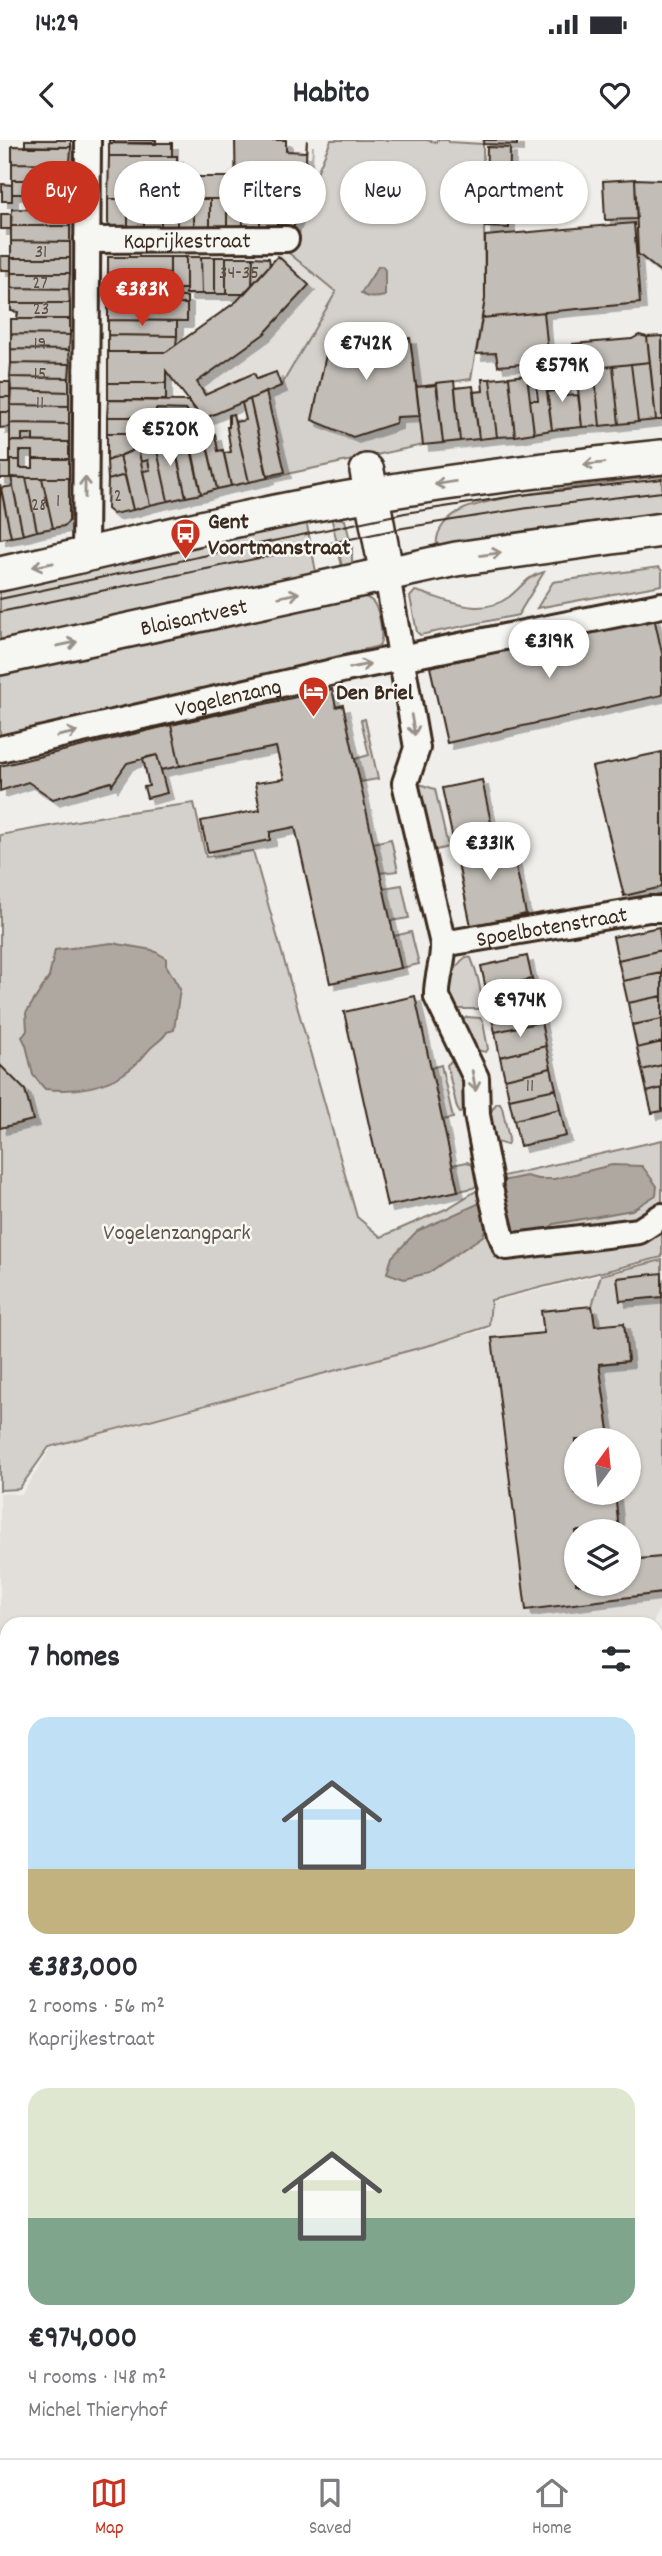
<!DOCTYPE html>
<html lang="en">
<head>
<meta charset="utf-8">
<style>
  :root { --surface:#fff; --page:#f7f7f7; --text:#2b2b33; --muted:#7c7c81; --line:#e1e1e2; --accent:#c8321e }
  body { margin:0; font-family:Dekko,sans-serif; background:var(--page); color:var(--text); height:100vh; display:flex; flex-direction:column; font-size:26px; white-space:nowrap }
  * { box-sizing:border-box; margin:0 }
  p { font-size:23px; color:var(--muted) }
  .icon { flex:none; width:38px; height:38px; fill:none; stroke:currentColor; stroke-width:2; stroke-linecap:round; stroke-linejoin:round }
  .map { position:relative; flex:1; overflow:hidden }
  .sheet { position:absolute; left:0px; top:1477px; width:663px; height:842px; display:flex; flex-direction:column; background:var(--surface); border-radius:21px 21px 0 0; box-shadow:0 2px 5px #0004 }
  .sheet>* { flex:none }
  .banner { position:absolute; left:21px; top:21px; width:621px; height:63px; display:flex; gap:14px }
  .needle { width:46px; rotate:15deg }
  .tools { position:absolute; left:564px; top:1288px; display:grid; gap:14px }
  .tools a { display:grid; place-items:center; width:77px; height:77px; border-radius:50%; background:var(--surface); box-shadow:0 2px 5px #0004; font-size:35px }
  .price { position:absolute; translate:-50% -60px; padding:0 16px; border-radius:24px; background:#fff; color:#222; font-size:23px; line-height:46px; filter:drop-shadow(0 2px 4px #0008) }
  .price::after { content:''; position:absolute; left:50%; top:42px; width:21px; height:16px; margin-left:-10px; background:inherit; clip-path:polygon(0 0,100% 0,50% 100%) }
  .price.selected { background:var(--accent); color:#fff }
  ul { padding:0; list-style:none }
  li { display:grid; align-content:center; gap:14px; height:371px; padding:0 28px }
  li span { display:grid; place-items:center; height:217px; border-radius:21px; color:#555 }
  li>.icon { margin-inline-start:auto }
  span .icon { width:126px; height:126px; fill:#fffc; stroke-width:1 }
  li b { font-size:30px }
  h2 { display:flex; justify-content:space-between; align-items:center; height:84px; padding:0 28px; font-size:30px }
  .tag { padding:0 24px; border-radius:32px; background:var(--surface); box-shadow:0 2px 5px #0004; font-size:24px; line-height:63px }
  .tag.selected { background:var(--accent); color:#fff }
  .status { display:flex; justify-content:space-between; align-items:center; height:49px; padding:0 35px; background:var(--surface); direction:ltr }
  .status svg { height:19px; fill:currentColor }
  header { display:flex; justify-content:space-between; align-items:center; height:91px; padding:0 28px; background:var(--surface); font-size:32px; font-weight:700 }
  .tabs { display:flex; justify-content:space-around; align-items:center; height:98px; border-top:2px solid var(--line); background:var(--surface); font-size:19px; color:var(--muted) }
  .tabs a { display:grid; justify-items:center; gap:4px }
  .tabs .selected { color:var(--accent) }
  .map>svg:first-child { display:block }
</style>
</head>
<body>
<div class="status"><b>14:29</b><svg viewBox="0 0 49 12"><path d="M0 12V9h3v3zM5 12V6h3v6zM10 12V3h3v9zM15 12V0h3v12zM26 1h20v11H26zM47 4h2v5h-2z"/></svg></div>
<header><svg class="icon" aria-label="back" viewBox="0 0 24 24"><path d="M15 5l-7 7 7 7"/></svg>Habito<svg class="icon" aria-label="heart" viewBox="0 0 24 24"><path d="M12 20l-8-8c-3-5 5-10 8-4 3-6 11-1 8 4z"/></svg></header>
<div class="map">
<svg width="662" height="2318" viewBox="0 0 662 2318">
  <defs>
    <filter id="shadow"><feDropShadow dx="6" dy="6" stdDeviation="0" flood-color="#0004"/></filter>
  </defs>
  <rect width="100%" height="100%" fill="#efeeea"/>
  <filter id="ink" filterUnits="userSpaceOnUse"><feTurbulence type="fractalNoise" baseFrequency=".0143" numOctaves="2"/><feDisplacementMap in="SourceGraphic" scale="14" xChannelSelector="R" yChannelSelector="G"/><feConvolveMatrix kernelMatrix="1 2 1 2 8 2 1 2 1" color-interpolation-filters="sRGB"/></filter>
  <g filter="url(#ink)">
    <path fill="#e2dfdb" d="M 284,109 L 336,152 L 281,246 L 203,279 L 175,242 L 108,243 L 108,212 L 166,212 L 237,161 Z
      M 601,1135 L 592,1166 L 624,1183 L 628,1221 L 617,1300 L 576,1300 L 576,1353 L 615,1353 L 619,1391 L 576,1391 L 576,1444 L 628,1444 L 628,1420 L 662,1417 L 662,1462 L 653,1484 L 7,1484 L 7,2143 L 0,2142 L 0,1353 L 22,1354 L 51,1308 L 490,1189 L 492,1162 Z"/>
    <path fill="#d4d1cc" stroke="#887e75" stroke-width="2" d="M 331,0 L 426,0 L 436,2 L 437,0 L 448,0 L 449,2 L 483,4 L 485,159 L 471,239 L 417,247 L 423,305 L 268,338 L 250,259 L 281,246 L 336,152 L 284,109 Z
      M 662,336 L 662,380 L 438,411 C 432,392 448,376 464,369 C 484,361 507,358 528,354 C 572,347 617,341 662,336 Z
      M 331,376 L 345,380 L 352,408 L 352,425 L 343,431 Z
      M 306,380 L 317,437 L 0,505 L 0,449 Z
      M 659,427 L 662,431 L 662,445 L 537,468 L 553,442 Z
      M 544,432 L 518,475 L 420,495 L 417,492 L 410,457 L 415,451 C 447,459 478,479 509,457 C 522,447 527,436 544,432 Z
      M 361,456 C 365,457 368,457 372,461 C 380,469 384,497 379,506 L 0,599 L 0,533 Z
      M 365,579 L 378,639 L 360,642 L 355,619 L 369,615 L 361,580 Z
      M 416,643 L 435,649 L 448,707 L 428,712 Z
      M 194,663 L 206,717 L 253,711 L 357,1077 L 381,1097 L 448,1068 L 499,1037 L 662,1000 L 662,1117 L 491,1160 L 489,1186 L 434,1204 L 49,1307 L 19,1349 L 0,1350 L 0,695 L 115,674 Z
      M 391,699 L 398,731 L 380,733 L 373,703 Z
      M 402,745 L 409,778 L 390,781 L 383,748 Z
      M 411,792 L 419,824 L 401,828 L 394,796 Z
      M 466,817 L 471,818 C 477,832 481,849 482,864 L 478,869 L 459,869 L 450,862 C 450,845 451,827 466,817 Z
      M 467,877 L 480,878 L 483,882 L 488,909 L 486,912 C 470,911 465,894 461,881 Z
      M 451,921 L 457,921 L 463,927 L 466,972 L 460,973 L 457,968 L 447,925 Z
      M 441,925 L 453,978 L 442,980 L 431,928 Z
      M 497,963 L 500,963 L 502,967 L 509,999 L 507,1005 L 493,1001 C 487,989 487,973 497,963 Z
      M 467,1022 L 477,1026 L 480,1043 L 473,1048 L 458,1051 L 452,1025 Z
      M 662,1120 L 662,1417 L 628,1420 L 628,1391 L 619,1391 L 615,1353 L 628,1353 L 628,1300 L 617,1300 L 616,1296 L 610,1297 L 599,1224 L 628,1221 L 624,1184 L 595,1186 L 592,1166 L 601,1135 Z"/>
    <path fill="#afa8a1" stroke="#81766d" stroke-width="2" d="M 382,126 L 385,130 L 385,156 C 376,158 368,159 361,153 L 378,127 Z
      M 112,803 L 152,810 L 166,818 L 166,825 L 180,849 L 174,890 L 167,892 C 162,901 154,903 148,911 C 123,944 86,953 45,949 L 33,935 L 26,905 L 22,897 L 27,891 L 26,873 L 49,837 L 55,810 Z
      M 612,1025 L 642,1026 L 657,1046 L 656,1055 L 632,1070 L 554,1084 C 542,1096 531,1097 515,1092 L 507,1068 L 486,1085 L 483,1096 L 428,1133 L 404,1139 L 387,1133 L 392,1117 L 417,1091 L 482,1062 L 507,1066 L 502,1041 L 526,1036 L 538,1039 L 554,1039 Z"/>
    <path fill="#c2bdb7" stroke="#3b2a1e" stroke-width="2" filter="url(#shadow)" d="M 25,0 L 71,0 L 71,7 L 25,7 Z
      M 109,0 L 156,0 L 156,4 L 109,3 Z
      M 235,0 L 286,0 L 286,11 L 306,12 L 307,0 L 304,59 L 236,59 Z
      M 484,0 L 517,0 L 517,5 L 483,4 Z
      M 109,3 L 172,3 L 172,16 L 109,16 Z
      M 12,6 L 71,7 L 70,24 L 12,23 Z
      M 487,7 L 510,8 L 509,88 L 485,87 Z
      M 109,16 L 177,16 L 177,37 L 236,37 L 236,59 L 108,59 Z
      M 12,23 L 70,24 L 70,40 L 12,40 Z
      M 635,39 L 637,79 L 605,80 L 603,41 Z
      M 635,39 L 662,40 L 662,133 L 638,114 Z
      M 12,40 L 70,40 L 70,54 L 12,54 Z
      M 2,44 L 12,45 L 12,61 L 2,61 Z
      M 35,54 L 70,54 L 70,70 L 35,70 Z
      M 108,59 L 128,59 L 128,87 L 108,87 Z
      M 128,59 L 144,59 L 144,88 L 128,87 Z
      M 144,59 L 161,59 L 161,88 L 144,88 Z
      M 161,59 L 177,59 L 177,88 L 161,88 Z
      M 177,59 L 194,59 L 194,88 L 177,88 Z
      M 194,59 L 210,59 L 210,87 L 194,88 Z
      M 210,59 L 227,59 L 227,88 L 210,87 Z
      M 227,59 L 243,59 L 243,88 L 227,88 Z
      M 243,59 L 260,59 L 260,88 L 243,88 Z
      M 260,59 L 277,59 L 277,88 L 260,88 Z
      M 277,59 L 304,59 L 293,88 L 277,88 Z
      M 12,69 L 70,70 L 70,86 L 11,86 Z
      M 1,74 L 11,74 L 11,89 L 1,89 Z
      M 634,83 L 640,163 L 482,178 L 485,159 L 485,96 Z
      M 11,86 L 70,86 L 70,102 L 11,101 Z
      M 11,101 L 70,102 L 70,118 L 11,118 Z
      M 1,116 L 11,116 L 11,130 L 1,130 Z
      M 278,116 L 309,145 L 264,194 L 197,242 L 205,255 L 254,233 L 257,239 L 276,232 L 281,246 L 203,279 L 166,231 L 166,243 L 108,243 L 108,212 L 166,212 L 237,161 Z
      M 108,117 L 170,117 L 170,134 L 108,133 Z
      M 170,117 L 186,117 L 186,149 L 170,149 Z
      M 186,117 L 201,117 L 202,154 L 186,154 Z
      M 201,117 L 215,117 L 215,154 L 202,154 Z
      M 215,117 L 226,117 L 226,154 L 215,154 Z
      M 226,117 L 253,117 L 252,145 L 244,154 L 226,154 Z
      M 253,117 L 269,118 L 270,125 L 252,145 Z
      M 11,118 L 70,118 L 70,133 L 11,133 Z
      M 11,133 L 70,133 L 69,149 L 11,148 Z
      M 108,133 L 170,134 L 170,149 L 108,149 Z
      M 11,148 L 69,149 L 70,163 L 11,163 Z
      M 108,149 L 170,149 L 170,164 L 108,164 Z
      M 170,149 L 179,149 L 179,157 L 187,157 L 187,164 L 170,164 Z
      M 11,163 L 70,163 L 70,179 L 17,179 L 18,172 L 11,171 Z
      M 108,164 L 187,164 L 187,181 L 108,180 Z
      M 544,172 L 549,222 L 498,226 L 496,213 L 476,214 L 482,178 Z
      M 11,179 L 70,179 L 70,195 L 11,194 Z
      M 108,180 L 177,181 L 177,196 L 108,195 Z
      M 359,187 L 373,193 L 375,188 L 400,199 L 410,198 L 420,276 L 397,277 L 396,283 L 353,297 L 312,280 L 330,196 Z
      M 11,194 L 70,195 L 69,210 L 11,209 Z
      M 108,195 L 177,196 L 176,205 L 166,212 L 108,212 Z
      M 639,195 L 647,197 L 650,222 L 576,230 L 573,204 L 632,199 Z
      M 662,196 L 662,280 L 656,280 L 647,197 Z
      M 11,209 L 69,210 L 70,224 L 11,223 Z
      M 650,222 L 656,280 L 638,282 L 631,224 Z
      M 11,223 L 70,224 L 69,238 L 10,237 Z
      M 631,224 L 638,282 L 619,284 L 613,226 Z
      M 613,226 L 619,284 L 600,286 L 594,228 Z
      M 594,228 L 600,286 L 582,287 L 576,230 Z
      M 564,231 L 566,256 L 578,255 L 582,287 L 552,290 L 547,252 L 555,251 L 554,244 L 547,245 L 545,233 Z
      M 545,233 L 552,290 L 534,293 L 530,260 L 538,260 L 536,243 L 528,244 L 527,235 Z
      M 527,235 L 534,293 L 515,296 L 509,237 Z
      M 10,237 L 69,238 L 69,252 L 11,250 Z
      M 509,237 L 515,296 L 497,297 L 490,239 Z
      M 482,239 L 490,239 L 497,297 L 479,299 L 473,252 L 483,251 Z
      M 454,241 L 460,301 L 443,303 L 436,243 Z
      M 0,242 L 10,242 L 10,257 L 0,257 Z
      M 108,243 L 166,243 L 166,260 L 108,260 Z
      M 437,245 L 443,303 L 423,305 L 416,247 Z
      M 473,246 L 479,299 L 460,301 L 455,248 Z
      M 11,250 L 69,252 L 69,266 L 10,265 Z
      M 266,252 L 285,332 L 267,336 L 250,259 Z
      M 0,257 L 10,257 L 10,272 L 0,272 Z
      M 250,259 L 268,338 L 249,342 L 235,282 L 246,280 L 242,263 Z
      M 108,260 L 188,261 L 203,279 L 196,283 L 193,277 L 188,277 L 187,270 L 156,269 L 156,277 L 107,277 Z
      M 10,265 L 69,266 L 69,284 L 10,283 Z
      M 0,272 L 10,272 L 10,287 L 0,288 Z
      M 233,274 L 249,342 L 231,346 L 224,313 L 231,312 L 227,287 L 229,287 L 229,275 Z
      M 107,277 L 173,277 L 172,285 L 182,284 L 183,288 L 160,299 L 160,293 L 107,293 Z
      M 10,283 L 69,284 L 69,302 L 33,302 L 33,294 L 22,294 L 22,301 L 10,301 Z
      M 186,287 L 201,354 L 186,357 L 174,305 L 183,302 L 181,289 Z
      M 203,289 L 217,349 L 201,354 L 189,295 Z
      M 107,293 L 160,293 L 160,299 L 107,321 Z
      M 172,293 L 186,357 L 168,361 L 155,301 Z
      M 215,294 L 218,311 L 223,310 L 231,346 L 217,349 L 205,296 Z
      M 10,301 L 69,302 L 69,319 L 33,319 L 33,311 L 20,311 L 20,320 L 10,320 Z
      M 155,301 L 168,361 L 150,365 L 143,331 L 150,330 L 148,320 L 141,322 L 138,308 Z
      M 138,308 L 150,365 L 133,370 L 120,316 Z
      M 120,316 L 125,335 L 108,340 L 107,321 Z
      M 33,319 L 69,319 L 69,338 L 10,338 L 10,320 L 20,320 L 20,328 L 33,328 Z
      M 0,323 L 10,323 L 10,338 L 0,338 Z
      M 125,335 L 133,370 L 113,374 L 107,369 L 108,340 Z
      M 11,337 L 26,338 L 37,391 L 23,395 Z
      M 26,338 L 42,338 L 53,388 L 37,391 Z
      M 42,338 L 69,338 L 69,381 L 64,386 L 53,388 Z
      M 0,345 L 11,397 L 0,399 Z
      M 13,346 L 23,395 L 11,397 L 1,348 Z
      M 654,477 L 662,513 L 662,555 L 447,603 L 430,527 Z
      M 332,549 L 336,567 L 343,565 L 401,828 L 330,843 L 295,687 L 270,692 L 270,700 L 208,712 L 203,691 L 201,681 L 260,670 L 255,643 L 284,639 L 276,607 L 180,626 L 171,585 Z
      M 171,585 L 180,626 L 161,630 L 157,615 L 127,623 L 112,645 L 111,642 L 53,659 L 28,642 L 0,651 L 0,626 Z
      M 662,612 L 662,747 L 624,756 L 592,627 Z
      M 157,615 L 167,653 L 147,658 L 144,647 L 149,646 L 143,618 Z
      M 482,640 L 495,701 L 455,709 L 442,648 Z
      M 510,698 L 526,774 L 471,786 L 455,709 Z
      M 659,787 L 662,810 L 618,820 L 613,797 Z
      M 662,810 L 662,833 L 623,841 L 618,820 Z
      M 527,816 L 532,839 L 486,849 L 481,826 Z
      M 662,833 L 662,856 L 628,863 L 623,841 Z
      M 532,839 L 537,861 L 490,871 L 486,849 Z
      M 415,856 L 458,1051 L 387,1066 L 344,872 Z
      M 662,856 L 662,879 L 632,885 L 628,863 Z
      M 537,861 L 541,882 L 495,892 L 490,871 Z
      M 662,879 L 662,902 L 637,908 L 632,885 Z
      M 541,882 L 546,906 L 500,917 L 495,892 Z
      M 662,902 L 662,925 L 642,930 L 637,908 Z
      M 546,906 L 551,928 L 505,939 L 500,917 Z
      M 0,925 L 25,950 L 33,980 L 0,988 Z
      M 662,925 L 662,948 L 647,952 L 642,930 Z
      M 551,928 L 556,949 L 509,959 L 505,939 Z
      M 662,948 L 662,971 L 652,973 L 647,952 Z
      M 556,949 L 560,969 L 514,980 L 509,959 Z
      M 560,969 L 566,996 L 520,1006 L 514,980 Z
      M 662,1133 L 662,1157 L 620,1161 L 617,1138 Z
      M 592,1166 L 595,1186 L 624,1183 L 628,1221 L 599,1224 L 610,1297 L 616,1296 L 617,1300 L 576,1300 L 576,1353 L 615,1353 L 619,1391 L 576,1391 L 576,1444 L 628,1444 L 628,1420 L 662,1417 L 662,1453 L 526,1470 L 492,1198 L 544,1193 L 541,1171 Z
      M 656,1513 L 662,1513 L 662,1792 L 656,1788 Z
      M 0,1820 L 7,1821 L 7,1888 L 0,1888 Z
      M 656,1926 L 662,1926 L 662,1985 L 656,1986 Z
      M 0,2078 L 7,2078 L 7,2142 L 0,2142 Z
      M 103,2312 L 174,2312 L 166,2318 L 96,2318 Z"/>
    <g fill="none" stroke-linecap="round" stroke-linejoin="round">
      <defs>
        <g id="minor">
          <path id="s1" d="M 87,100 L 286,99"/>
          <path d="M 85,416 L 88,0"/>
          <path d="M 387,435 L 417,608 L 405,643 L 443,804 C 444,822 436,839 437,857 L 476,938 L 477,975 L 490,1042"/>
          <path id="s2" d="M 0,609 L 346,529 L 662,465"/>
          <path id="s3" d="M 443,804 L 649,769 L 662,769"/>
          <path d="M 491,1052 L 501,1094 L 506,1107 L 639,1091 L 662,1076"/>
          <path d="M 0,2305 L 3,2307"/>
        </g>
        <path id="tertiary" d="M 0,2180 L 7,2181
          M 656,2266 L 662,2259
          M 299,2312 L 300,2318
          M 617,2318 L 621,2312"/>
        <g id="secondary">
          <path d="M 367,331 L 387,435"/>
          <path d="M 0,434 C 124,407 248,374 373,354 C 469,338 565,327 662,317"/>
          <path id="s4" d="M 0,518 L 456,419 L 662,390"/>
        </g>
      </defs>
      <use href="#minor" stroke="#3b2a1e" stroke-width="30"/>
      <use href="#tertiary" stroke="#3b2a1e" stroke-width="35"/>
      <use href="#secondary" stroke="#3b2a1e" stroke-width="38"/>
      <use href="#minor" stroke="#f6f6f2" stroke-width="24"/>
      <use href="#tertiary" stroke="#f6f6f2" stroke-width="30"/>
      <use href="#secondary" stroke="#f6f6f2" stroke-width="33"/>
      <path stroke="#3b2a1e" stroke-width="2" d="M 0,459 L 405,373 L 522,355 L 662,339
        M 0,472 L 403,388 L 528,368 L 662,352"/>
    </g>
    <defs><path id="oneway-shaft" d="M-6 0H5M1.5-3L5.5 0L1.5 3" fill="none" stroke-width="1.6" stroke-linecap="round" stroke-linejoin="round" transform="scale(1.75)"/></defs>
    <g stroke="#989088">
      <use href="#oneway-shaft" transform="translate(594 324) rotate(174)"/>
      <use href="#oneway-shaft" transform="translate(445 343) rotate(171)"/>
      <use href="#oneway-shaft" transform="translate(85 347) rotate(-90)"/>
      <use href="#oneway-shaft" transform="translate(491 414) rotate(-8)"/>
      <use href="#oneway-shaft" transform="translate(43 425) rotate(168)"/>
      <use href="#oneway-shaft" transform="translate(289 455) rotate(-12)"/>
      <use href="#oneway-shaft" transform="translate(67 504) rotate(-12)"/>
      <use href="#oneway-shaft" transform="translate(360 526) rotate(-12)"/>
      <use href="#oneway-shaft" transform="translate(413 585) rotate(80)"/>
      <use href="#oneway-shaft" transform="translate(67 594) rotate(-13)"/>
      <use href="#oneway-shaft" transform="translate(474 941) rotate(80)"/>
    </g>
  </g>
  <defs>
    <symbol id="bus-pin" viewBox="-11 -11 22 30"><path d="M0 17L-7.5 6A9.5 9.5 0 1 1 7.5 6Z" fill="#c8321e" stroke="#f6f6f2"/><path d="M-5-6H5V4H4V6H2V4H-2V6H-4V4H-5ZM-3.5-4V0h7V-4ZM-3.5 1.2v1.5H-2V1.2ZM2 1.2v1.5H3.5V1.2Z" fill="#fff"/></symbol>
    <symbol id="hotel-pin" viewBox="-11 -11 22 30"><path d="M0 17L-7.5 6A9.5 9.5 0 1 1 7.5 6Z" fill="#c8321e" stroke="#f6f6f2"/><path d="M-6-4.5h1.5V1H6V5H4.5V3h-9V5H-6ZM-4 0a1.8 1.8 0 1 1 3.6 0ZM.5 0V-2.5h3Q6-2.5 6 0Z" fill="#fff"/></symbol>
  </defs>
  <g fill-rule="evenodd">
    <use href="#bus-pin" x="168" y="376" width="35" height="47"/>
    <use href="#hotel-pin" x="296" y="534" width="35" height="47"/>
  </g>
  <g text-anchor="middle" stroke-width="5" stroke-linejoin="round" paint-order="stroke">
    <g font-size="19" fill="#5d4f44">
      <text x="41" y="117">31</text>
      <text x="239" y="138">34-35</text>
      <text x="40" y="148">27</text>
      <text x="41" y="174">23</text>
      <text x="40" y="209">19</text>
      <text x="40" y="239">15</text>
      <text x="40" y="268">11</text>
      <text x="118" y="361">2</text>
      <text x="58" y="366">1</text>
      <text x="39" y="370">28</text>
      <text x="530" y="951">11</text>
    </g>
    <g font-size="23" fill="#3b2a1e" stroke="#f6f6f2">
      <text dy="8" stroke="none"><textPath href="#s1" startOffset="100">Kaprijkestraat</textPath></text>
      <text dy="8" stroke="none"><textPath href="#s4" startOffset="198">Blaisantvest</textPath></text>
      <text dy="8" stroke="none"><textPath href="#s2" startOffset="234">Vogelenzang</textPath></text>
      <text dy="8" stroke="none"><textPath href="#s3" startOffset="110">Spoelbotenstraat</textPath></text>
    </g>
    <g font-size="23" font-weight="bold" fill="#3b2a1e" stroke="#f6f6f2" text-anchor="start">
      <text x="208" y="388">Gent<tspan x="208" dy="26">Voortmanstraat</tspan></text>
      <text x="336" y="559">Den Briel</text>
    </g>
    <g font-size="23" fill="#61544a" stroke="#f6f6f2">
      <text x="177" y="1099">Vogelenzangpark</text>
    </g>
  </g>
</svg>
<div class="tools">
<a><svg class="needle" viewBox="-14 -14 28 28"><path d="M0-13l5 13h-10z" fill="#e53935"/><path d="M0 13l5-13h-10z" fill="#7c7c81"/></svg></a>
<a><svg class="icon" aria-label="layers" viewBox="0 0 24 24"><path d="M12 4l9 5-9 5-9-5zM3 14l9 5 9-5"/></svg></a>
</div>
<b class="price selected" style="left:142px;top:188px">€383K</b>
<b class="price" style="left:366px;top:242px">€742K</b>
<b class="price" style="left:562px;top:264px">€579K</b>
<b class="price" style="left:170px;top:328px">€520K</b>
<b class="price" style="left:549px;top:540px">€319K</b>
<b class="price" style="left:490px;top:742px">€331K</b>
<b class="price" style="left:520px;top:899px">€974K</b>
<div class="banner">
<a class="tag selected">Buy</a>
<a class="tag">Rent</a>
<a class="tag">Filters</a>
<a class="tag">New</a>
<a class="tag">Apartment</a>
</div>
<section class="sheet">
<h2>7 homes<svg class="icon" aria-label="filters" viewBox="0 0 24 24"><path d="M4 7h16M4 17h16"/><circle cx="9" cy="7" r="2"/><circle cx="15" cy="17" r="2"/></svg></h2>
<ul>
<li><span style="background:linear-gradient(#bfe0f5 70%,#c2b280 0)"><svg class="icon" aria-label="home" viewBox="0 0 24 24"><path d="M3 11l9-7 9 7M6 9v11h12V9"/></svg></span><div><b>€383,000</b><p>2 rooms · 56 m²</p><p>Kaprijkestraat</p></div></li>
<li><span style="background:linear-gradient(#dfe7d0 60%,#7fa58c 0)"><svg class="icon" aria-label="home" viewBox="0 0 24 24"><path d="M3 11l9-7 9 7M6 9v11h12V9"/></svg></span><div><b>€974,000</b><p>4 rooms · 148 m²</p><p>Michel Thieryhof</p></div></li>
</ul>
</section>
</div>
<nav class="tabs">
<a class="selected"><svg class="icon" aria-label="map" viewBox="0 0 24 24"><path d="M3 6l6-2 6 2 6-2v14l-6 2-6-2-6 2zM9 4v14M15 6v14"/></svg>Map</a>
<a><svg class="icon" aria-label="saved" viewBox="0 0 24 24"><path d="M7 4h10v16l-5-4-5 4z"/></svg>Saved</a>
<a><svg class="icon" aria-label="home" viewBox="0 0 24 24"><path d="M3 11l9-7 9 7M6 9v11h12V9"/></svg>Home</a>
</nav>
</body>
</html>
